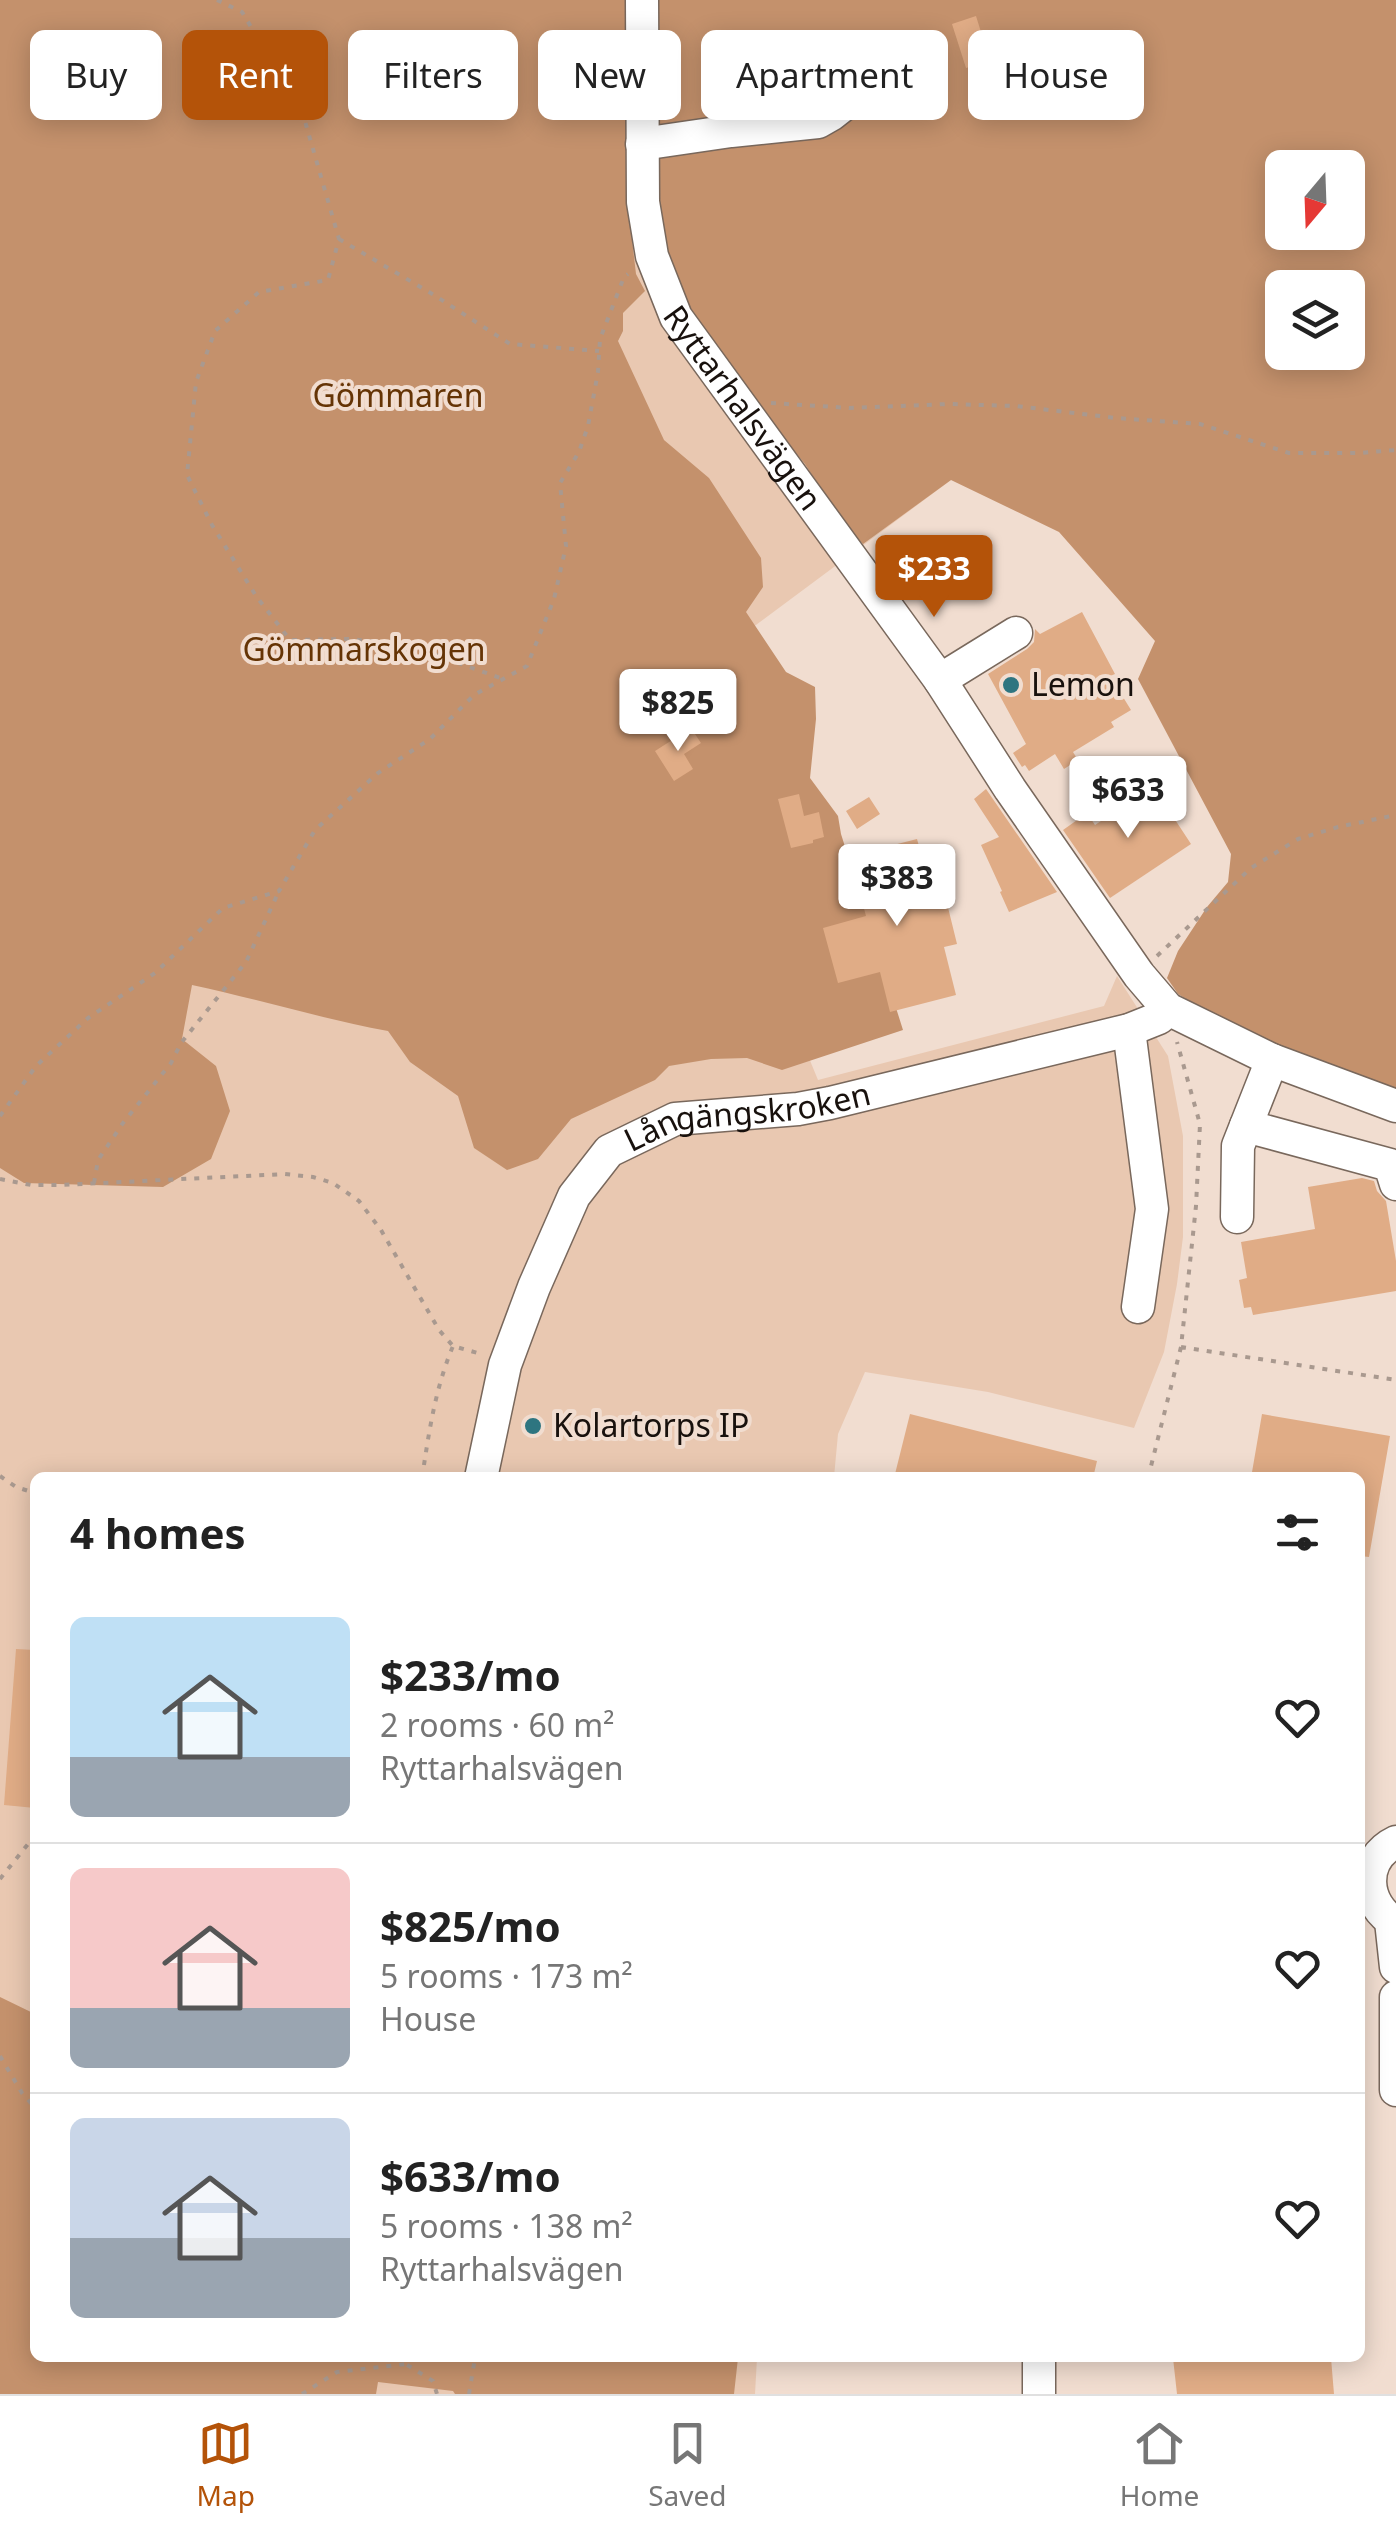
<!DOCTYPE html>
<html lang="en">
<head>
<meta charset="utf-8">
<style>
  :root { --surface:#fff; --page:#f2f2f2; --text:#222; --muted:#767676; --line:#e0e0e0; --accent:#b45309 }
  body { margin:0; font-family:"Noto Sans",sans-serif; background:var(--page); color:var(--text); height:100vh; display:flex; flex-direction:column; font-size:38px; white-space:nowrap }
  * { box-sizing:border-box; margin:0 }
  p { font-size:32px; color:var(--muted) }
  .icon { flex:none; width:55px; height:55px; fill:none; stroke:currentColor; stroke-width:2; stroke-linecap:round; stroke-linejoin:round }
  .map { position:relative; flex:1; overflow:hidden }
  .sheet { position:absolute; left:30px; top:1472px; width:1335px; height:890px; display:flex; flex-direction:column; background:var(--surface); border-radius:15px; box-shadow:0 5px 25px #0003 }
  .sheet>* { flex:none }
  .hud { position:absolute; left:30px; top:30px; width:1338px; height:90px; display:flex; gap:20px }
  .needle { width:65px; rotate:199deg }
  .controls { position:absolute; left:1265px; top:150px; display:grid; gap:20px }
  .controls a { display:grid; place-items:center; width:100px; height:100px; border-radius:15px; background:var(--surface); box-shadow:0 5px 25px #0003; font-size:50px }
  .price { position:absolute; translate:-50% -85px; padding:0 22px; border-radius:10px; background:#fff; color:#222; font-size:32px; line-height:65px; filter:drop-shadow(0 2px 5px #0008) }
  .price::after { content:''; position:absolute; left:50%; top:60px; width:30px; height:22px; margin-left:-15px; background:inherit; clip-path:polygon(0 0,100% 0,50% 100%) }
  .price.on { background:var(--accent); color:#fff }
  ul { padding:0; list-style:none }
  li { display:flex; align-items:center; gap:30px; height:250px; padding:0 40px }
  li+li { border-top:2px solid var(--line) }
  li span { display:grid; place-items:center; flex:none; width:280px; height:200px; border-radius:15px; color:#555 }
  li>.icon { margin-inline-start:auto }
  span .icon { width:120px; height:120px; fill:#fffc; stroke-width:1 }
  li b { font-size:42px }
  h2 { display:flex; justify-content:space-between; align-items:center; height:120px; padding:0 40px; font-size:42px }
  .chip { padding:0 35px; border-radius:15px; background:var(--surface); box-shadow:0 5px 25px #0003; font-size:35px; line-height:90px }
  .chip.on { background:var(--accent); color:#fff }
  .menu { display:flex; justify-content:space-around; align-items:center; height:140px; border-top:2px solid var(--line); background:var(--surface); font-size:28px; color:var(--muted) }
  .menu a { display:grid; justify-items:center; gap:5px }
  .menu .on { color:var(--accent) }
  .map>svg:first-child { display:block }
</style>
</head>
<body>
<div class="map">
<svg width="1396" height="2394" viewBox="0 0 1396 2394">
  <rect width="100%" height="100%" fill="#f1ddd0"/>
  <path fill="#e9c8b1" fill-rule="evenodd" d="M 0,0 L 1396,0 L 1396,816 L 1115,495 L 951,480 L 620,726 L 765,951 L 818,1080 L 1104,1006 L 1117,976 L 1168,1056 L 1183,1136 L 1183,1237 L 1177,1284 L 1164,1352 L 1134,1428 L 988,1392 L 865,1372 L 838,1434 L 834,1477 L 35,1478 L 35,2358 L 757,2358 L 755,2394 L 0,2394 ZM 1282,168 L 1348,168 L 1348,232 L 1282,232 ZM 1282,288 L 1348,288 L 1348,352 L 1282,352 Z"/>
  <path fill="#c4916c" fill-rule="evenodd" d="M 0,0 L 1396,0 L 1396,1091 L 1331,1071 L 1206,1011 L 1178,994 L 1167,978 L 1178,951 L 1207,907 L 1228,882 L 1231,854 L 1138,679 L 1155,641 L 1059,532 L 951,480 L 863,544 L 840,519 L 805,464 L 705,343 L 656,242 L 651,199 L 631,231 L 636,274 L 645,291 L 623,313 L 623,331 L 618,341 L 664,440 L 709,478 L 761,558 L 763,587 L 746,612 L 786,672 L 815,687 L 816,719 L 810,778 L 838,816 L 841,834 L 903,1030 L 782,1070 L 747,1058 L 711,1059 L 669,1066 L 655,1080 L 571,1119 L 538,1159 L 507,1170 L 474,1148 L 458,1096 L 410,1062 L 388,1031 C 322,1019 258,999 192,985 L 182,1039 L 216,1066 L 230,1111 L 211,1159 L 163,1187 L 24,1183 L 0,1168 ZM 1282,168 L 1348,168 L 1348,232 L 1282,232 ZM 1282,288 L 1348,288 L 1348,352 L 1282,352 Z
    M 0,1997 L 35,2014 L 35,2358 L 738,2358 L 734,2394 L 455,2394 L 453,2391 L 378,2382 L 376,2394 L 0,2394 Z"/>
  <path fill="#e0ac86" d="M 976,16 L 990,61 L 966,68 L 952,24 Z
    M 1082,612 L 1115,674 L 1110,676 L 1131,710 L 1111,722 L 1114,727 L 1073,752 L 1078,760 L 1064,769 L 1055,754 L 1029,771 L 1025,765 L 1022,767 L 1013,753 L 1026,744 L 988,674 L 1027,649 L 1034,642 L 1035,629 L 1040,634 Z
    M 691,728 L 701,743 L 684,754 L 693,769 L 674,781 L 655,751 Z
    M 1153,786 L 1191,844 L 1110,898 L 1063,830 L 1087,813 L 1095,825 Z
    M 986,789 L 1057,892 L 1009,912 L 1000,892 L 1002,891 L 981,845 L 999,837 L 974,799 Z
    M 799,794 L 804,816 L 819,812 L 824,837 L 813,840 L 813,843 L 791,848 L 778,799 Z
    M 869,797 L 880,814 L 857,829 L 846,811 Z
    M 917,839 L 930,886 L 942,883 L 957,944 L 944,947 L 956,995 L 890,1012 L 880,972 L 838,983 L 823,928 L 866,916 L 850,856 Z
    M 1362,1178 L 1374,1181 L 1377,1191 L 1386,1201 L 1396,1261 L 1396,1291 L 1253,1315 L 1251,1307 L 1244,1308 L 1239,1280 L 1247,1278 L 1241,1242 L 1315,1229 L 1308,1187 Z
    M 910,1414 L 1097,1461 L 1093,1478 L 894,1478 Z
    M 1262,1414 L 1390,1436 L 1369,1557 L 1360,1556 L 1360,1478 L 1251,1478 Z
    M 16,1649 L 35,1650 L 35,1808 L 4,1805 Z
    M 1173,2358 L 1331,2358 L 1334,2394 L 1177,2394 Z"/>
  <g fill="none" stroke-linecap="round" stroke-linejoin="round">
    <defs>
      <g id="minor">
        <path id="s1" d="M 642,0 L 643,202 L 652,256 L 676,317 L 940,680 L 1010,789 L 1139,975 L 1168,1009 L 1272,1060 L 1396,1106"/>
        <path d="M 642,144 L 731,131 L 818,122 L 832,114 L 874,81 L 890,74 L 925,68"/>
        <path d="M 940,680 L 1016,633"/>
        <path d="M 1129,1030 L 1152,1209 L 1138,1307"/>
        <path d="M 1246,1126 L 1390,1165 L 1396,1184"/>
        <path d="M 1237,1217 L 1238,1146 L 1272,1060"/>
        <path id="s2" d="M 481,1478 L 505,1365 L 534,1287 L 574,1196 L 609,1151 L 675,1119 L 798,1109 L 830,1103 L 1129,1030 L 1159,1018 L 1168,1009"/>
        <path d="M 1396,1842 C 1360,1859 1363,1905 1396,1923"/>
        <path d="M 1391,1921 L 1396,1967"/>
        <path d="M 1396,1997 L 1396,2090"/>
        <path d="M 1039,2358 L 1039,2394"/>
      </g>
    </defs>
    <use href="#minor" stroke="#79685c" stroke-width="35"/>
    <path stroke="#a9998f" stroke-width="4" stroke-dasharray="5 8" stroke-linecap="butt" d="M 217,0 L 242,12 L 302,111 L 339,239 L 328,280 L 259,292 L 215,331 L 196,382 L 187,475 L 212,525 L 256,596 L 290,640 L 350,639 L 411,646 L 503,679
      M 339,239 L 434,295 L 510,344 L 599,351
      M 771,403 L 850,408 L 949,404 L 1016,406 L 1116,418 L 1200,424 L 1289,453 L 1359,453 L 1396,450
      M 1157,956 L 1251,868 L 1298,839 L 1338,827 L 1396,815
      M 0,1116 L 36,1066 L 88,1018 L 155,973 L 223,908 L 279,891 L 315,830 L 378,773 L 430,739 L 474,695 L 527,666 L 554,599 L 566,546 L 560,483 L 579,452 L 588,426 L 598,372 L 600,339 L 624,277 L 628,274
      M 0,1179 L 31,1185 L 61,1185 L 285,1174 L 313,1177 L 333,1183 L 359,1201 L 381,1230 L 439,1330 L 453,1346 L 481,1354
      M 94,1183 L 98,1160 L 123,1123 L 171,1063 L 181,1043 L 246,962 L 279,891
      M 1181,1347 L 1396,1380
      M 0,1476 L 16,1487 L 35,1493
      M 422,1478 C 429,1432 435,1389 453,1346
      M 1148,1478 L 1181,1347 L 1196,1206 L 1200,1124 L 1177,1042
      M 0,1879 L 28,1844
      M 0,2056 L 22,2093 L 35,2108
      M 396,2358 L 433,2381 L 437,2394
      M 302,2394 L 337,2372 L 407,2364
      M 469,2394 L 475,2358"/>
    <use href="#minor" stroke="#fff" stroke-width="32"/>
  </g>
  <g fill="#2e7580" stroke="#f1ddd0" stroke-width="4">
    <circle cx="1011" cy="685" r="10"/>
    <circle cx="533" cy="1426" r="10"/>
  </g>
  <g text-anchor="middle" stroke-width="8" stroke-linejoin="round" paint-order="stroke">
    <g font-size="32" fill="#653405" stroke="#f1ddd0">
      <text x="398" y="407">Gömmaren</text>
      <text x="364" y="661">Gömmarskogen</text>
    </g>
    <g font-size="32" fill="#18110d" stroke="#f1ddd0">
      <text dy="11" stroke="none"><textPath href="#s1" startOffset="435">Ryttarhalsvägen</textPath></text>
      <text dy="11" stroke="none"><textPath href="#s2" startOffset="500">Långängskroken</textPath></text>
    </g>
    <g font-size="32" fill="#18110d" stroke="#f1ddd0" text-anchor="start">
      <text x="1031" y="696">Lemon</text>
      <text x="553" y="1437">Kolartorps IP</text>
    </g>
  </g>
</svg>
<div class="controls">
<a><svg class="needle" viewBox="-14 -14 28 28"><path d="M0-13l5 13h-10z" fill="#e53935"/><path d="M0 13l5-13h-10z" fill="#767676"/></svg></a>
<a><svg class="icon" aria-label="layers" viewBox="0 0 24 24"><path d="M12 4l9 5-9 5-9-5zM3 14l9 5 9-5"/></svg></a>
</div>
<b class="price on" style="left:934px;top:620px">$233</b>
<b class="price" style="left:678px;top:754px">$825</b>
<b class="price" style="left:1128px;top:841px">$633</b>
<b class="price" style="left:897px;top:929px">$383</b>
<div class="hud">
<a class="chip">Buy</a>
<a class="chip on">Rent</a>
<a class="chip">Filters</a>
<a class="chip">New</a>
<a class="chip">Apartment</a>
<a class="chip">House</a>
</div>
<section class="sheet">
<h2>4 homes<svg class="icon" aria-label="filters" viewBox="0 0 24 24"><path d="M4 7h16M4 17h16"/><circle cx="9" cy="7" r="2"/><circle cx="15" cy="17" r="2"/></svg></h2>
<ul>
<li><span style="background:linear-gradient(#bfe0f5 70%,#9aa5b1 0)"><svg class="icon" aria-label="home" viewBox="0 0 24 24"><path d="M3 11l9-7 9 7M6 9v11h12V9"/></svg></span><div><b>$233/mo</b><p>2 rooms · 60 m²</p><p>Ryttarhalsvägen</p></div><svg class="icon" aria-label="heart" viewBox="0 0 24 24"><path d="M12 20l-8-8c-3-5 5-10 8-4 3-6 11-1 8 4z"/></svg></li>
<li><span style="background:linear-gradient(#f6c9c9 70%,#9aa5b1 0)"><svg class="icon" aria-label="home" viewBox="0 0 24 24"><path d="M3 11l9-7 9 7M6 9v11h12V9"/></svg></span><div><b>$825/mo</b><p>5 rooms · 173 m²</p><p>House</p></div><svg class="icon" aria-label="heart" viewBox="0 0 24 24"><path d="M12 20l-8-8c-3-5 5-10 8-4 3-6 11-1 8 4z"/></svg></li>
<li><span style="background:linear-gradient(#c9d6e8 60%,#9aa5b1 0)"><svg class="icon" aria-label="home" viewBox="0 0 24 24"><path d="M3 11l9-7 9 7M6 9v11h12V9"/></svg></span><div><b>$633/mo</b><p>5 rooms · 138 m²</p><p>Ryttarhalsvägen</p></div><svg class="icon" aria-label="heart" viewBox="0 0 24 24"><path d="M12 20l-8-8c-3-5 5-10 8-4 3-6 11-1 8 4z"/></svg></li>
</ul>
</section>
</div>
<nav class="menu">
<a class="on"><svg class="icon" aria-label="map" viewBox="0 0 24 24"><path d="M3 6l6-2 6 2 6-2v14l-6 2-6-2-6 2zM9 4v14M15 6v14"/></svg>Map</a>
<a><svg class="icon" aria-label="saved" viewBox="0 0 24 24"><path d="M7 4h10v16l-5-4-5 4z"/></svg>Saved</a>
<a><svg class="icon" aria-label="home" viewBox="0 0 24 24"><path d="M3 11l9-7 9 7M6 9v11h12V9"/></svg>Home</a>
</nav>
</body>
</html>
